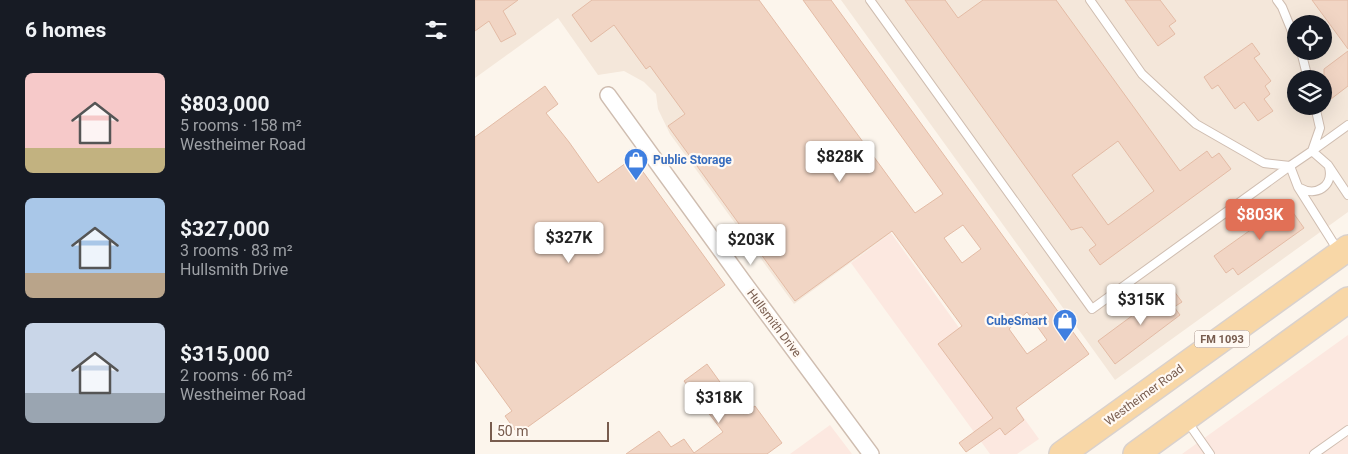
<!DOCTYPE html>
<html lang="en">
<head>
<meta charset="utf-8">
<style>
  :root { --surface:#171b24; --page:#20242c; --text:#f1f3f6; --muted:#9ea1a6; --accent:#e17056 }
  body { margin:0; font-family:Roboto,sans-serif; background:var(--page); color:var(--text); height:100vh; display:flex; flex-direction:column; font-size:19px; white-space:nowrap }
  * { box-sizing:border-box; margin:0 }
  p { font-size:16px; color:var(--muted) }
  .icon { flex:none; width:28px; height:28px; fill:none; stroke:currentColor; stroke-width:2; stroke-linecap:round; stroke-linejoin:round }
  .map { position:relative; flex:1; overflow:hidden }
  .drawer { display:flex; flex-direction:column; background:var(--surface); width:475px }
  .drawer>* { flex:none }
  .fabs { position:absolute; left:812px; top:15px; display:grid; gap:10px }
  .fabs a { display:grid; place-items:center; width:45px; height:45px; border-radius:50%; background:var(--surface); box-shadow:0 5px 20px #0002; font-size:25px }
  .scale { position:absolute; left:15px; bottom:12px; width:119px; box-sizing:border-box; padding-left:5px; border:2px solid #785c4e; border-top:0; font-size:14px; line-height:18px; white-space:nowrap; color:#785c4e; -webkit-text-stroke:4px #fff9f3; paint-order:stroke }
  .price { position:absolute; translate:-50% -42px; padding:0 11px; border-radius:5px; background:#fff; color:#222; font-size:16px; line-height:32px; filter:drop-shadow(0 1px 2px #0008) }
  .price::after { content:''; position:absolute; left:50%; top:30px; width:15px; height:11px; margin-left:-8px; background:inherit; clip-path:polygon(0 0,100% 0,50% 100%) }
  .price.selected { background:var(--accent); color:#fff }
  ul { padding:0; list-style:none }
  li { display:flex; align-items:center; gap:15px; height:125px; padding:0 25px }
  li span { display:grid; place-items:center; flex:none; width:140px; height:100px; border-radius:8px; color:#555 }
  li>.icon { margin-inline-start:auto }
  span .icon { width:60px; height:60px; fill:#fffc; stroke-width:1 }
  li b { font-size:21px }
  h2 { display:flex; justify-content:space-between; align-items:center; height:60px; padding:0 25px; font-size:21px }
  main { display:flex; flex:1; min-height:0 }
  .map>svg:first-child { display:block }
</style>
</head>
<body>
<main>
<section class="drawer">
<h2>6 homes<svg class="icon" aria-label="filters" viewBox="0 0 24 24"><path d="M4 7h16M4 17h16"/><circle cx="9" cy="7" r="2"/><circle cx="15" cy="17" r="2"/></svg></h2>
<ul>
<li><span style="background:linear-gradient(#f6c9c9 75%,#c2b280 0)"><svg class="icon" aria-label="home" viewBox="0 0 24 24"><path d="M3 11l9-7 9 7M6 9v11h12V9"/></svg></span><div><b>$803,000</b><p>5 rooms · 158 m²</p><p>Westheimer Road</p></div></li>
<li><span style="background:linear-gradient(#a9c7e8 75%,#b9a48a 0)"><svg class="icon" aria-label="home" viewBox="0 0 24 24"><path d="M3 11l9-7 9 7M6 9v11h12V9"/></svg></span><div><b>$327,000</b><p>3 rooms · 83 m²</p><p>Hullsmith Drive</p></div></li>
<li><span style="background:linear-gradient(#c9d6e8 70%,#9aa5b1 0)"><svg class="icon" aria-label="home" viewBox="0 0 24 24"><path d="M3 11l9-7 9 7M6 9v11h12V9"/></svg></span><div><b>$315,000</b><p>2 rooms · 66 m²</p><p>Westheimer Road</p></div></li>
</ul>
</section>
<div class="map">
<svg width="873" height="454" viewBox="0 0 873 454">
  <rect width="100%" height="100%" fill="#fcf5ec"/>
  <path fill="#f4e7da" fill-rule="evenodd" d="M 0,0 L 248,0 L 416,233 L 319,304 L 195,134 L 183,109 L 181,94 L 169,82 L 149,71 L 123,75 L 83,18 L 0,78 Z
    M 366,0 L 873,0 L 873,212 L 640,380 ZM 821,24 L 849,24 L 849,51 L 821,51 ZM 821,79 L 849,79 L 849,106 L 821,106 Z"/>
  <path fill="#fce8e0" d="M 416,233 L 564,439 L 542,454 L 515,454 L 376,263 Z
    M 873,335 L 873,454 L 707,454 Z
    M 355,425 L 377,454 L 315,454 Z"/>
  <path fill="#f1d5c4" stroke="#e3bba5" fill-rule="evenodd" d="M 0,0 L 43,0 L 28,11 L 41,34 L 26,42 L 14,21 L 0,31 Z
    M 117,0 L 284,0 L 440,213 L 468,194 L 328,0 L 356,0 L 614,354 L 541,408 L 549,420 L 530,435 L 525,428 L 491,452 L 484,443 L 518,418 L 463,344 L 487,326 L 417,231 L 320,301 L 193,126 L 210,114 L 175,66 L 171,69 L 139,25 L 116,42 L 97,15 ZM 488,225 L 506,249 L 487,263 L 469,238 ZM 552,312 L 572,340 L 552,354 L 534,329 Z
    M 430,0 L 470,0 L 483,18 L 508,0 L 581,0 L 705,171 L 732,151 L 737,158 L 744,153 L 756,169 L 625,265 L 614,250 L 621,245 L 607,227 L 596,230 ZM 643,141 L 679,191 L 633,225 L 597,175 Z
    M 650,0 L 685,0 L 701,21 L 694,26 L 700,34 L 683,46 Z
    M 837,0 L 873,0 L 873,49 Z
    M 777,43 L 785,54 L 779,58 L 796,81 L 790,86 L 795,94 L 789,99 L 798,111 L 783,121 L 769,102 L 760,109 L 743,85 L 737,89 L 729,77 Z
    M 873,51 L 873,86 L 856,99 L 849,88 L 849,69 Z
    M 70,86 L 83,104 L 71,113 L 94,142 L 123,183 L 158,158 L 250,285 L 43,434 L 30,416 L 37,411 L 0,360 L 0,137 Z
    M 812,204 L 829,228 L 763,275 L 758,268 L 751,273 L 739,256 Z
    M 696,287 L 707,302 L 699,307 L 705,315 L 640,364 L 623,341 Z
    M 232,364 L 268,414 L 280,406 L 307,443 L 292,454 L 151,454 L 184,431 L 196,447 L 209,439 L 219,453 L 248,432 L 209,381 Z"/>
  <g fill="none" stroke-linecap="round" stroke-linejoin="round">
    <defs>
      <path id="service" d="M 395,0 L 617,309 L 815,166
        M 615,0 L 667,74 L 721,124 L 789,163 L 815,166
        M 802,0 L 807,7 L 821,41
        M 826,51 L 833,79
        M 837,151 L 845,128 L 840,106
        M 837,151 L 873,125
        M 825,188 C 841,197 859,186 854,167
        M 864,252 L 823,187 L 815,166 L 837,151 L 853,165 L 873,195
        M 712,421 L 735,454
        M 839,454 L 873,430"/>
      <path id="minor" d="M 133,95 L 270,284 L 396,454"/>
      <path id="primary" d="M 587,454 L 873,248
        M 661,454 L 873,300"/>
    </defs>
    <use href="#service" stroke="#cfbdb0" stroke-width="10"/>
    <use href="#minor" stroke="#cfbdb0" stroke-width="18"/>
    <use href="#primary" stroke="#d9d1cd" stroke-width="28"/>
    <use href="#service" stroke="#fff" stroke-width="8"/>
    <use href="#minor" stroke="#fff" stroke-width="15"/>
    <use href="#primary" stroke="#f8d7a7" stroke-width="25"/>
  </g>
  <defs>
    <symbol id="shop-pin" viewBox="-11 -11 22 30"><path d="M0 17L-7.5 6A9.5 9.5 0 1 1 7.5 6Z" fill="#3f7fe0" stroke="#fff9f3"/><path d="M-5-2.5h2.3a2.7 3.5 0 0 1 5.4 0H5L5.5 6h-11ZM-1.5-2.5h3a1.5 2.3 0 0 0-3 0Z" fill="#fff"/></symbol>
  </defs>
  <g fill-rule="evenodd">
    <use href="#shop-pin" x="147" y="146" width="28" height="38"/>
    <use href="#shop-pin" x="576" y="307" width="28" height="38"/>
  </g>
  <g text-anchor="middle" stroke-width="4.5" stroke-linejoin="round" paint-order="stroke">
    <rect fill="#fff9f3" stroke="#a08b80" stroke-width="1" x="719.5" y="330.5" width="55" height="17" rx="4"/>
    <g font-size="11" font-weight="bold" fill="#785c4e">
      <text x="747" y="343">FM 1093</text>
    </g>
    <g font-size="12" font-weight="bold" fill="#366cbe" stroke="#fff9f3" text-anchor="start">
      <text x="178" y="164">Public Storage</text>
      <text x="572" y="325" text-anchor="end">CubeSmart</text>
    </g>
    <g font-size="12" fill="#785c4e" stroke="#fff9f3">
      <text transform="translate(299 323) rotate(53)" y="4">Hullsmith Drive</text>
      <text transform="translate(669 395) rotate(-36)" y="4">Westheimer Road</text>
    </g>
  </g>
</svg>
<div class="fabs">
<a><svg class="icon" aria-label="locate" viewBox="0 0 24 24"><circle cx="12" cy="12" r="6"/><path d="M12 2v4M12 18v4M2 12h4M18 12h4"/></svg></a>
<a><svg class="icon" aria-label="layers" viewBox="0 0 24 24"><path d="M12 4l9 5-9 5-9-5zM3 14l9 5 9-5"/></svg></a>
</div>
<div class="scale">50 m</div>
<b class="price" style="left:365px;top:183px">$828K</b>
<b class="price selected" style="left:785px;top:241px">$803K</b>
<b class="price" style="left:94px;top:264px">$327K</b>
<b class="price" style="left:276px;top:266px">$203K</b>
<b class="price" style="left:666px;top:326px">$315K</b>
<b class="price" style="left:244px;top:424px">$318K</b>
</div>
</main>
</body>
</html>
